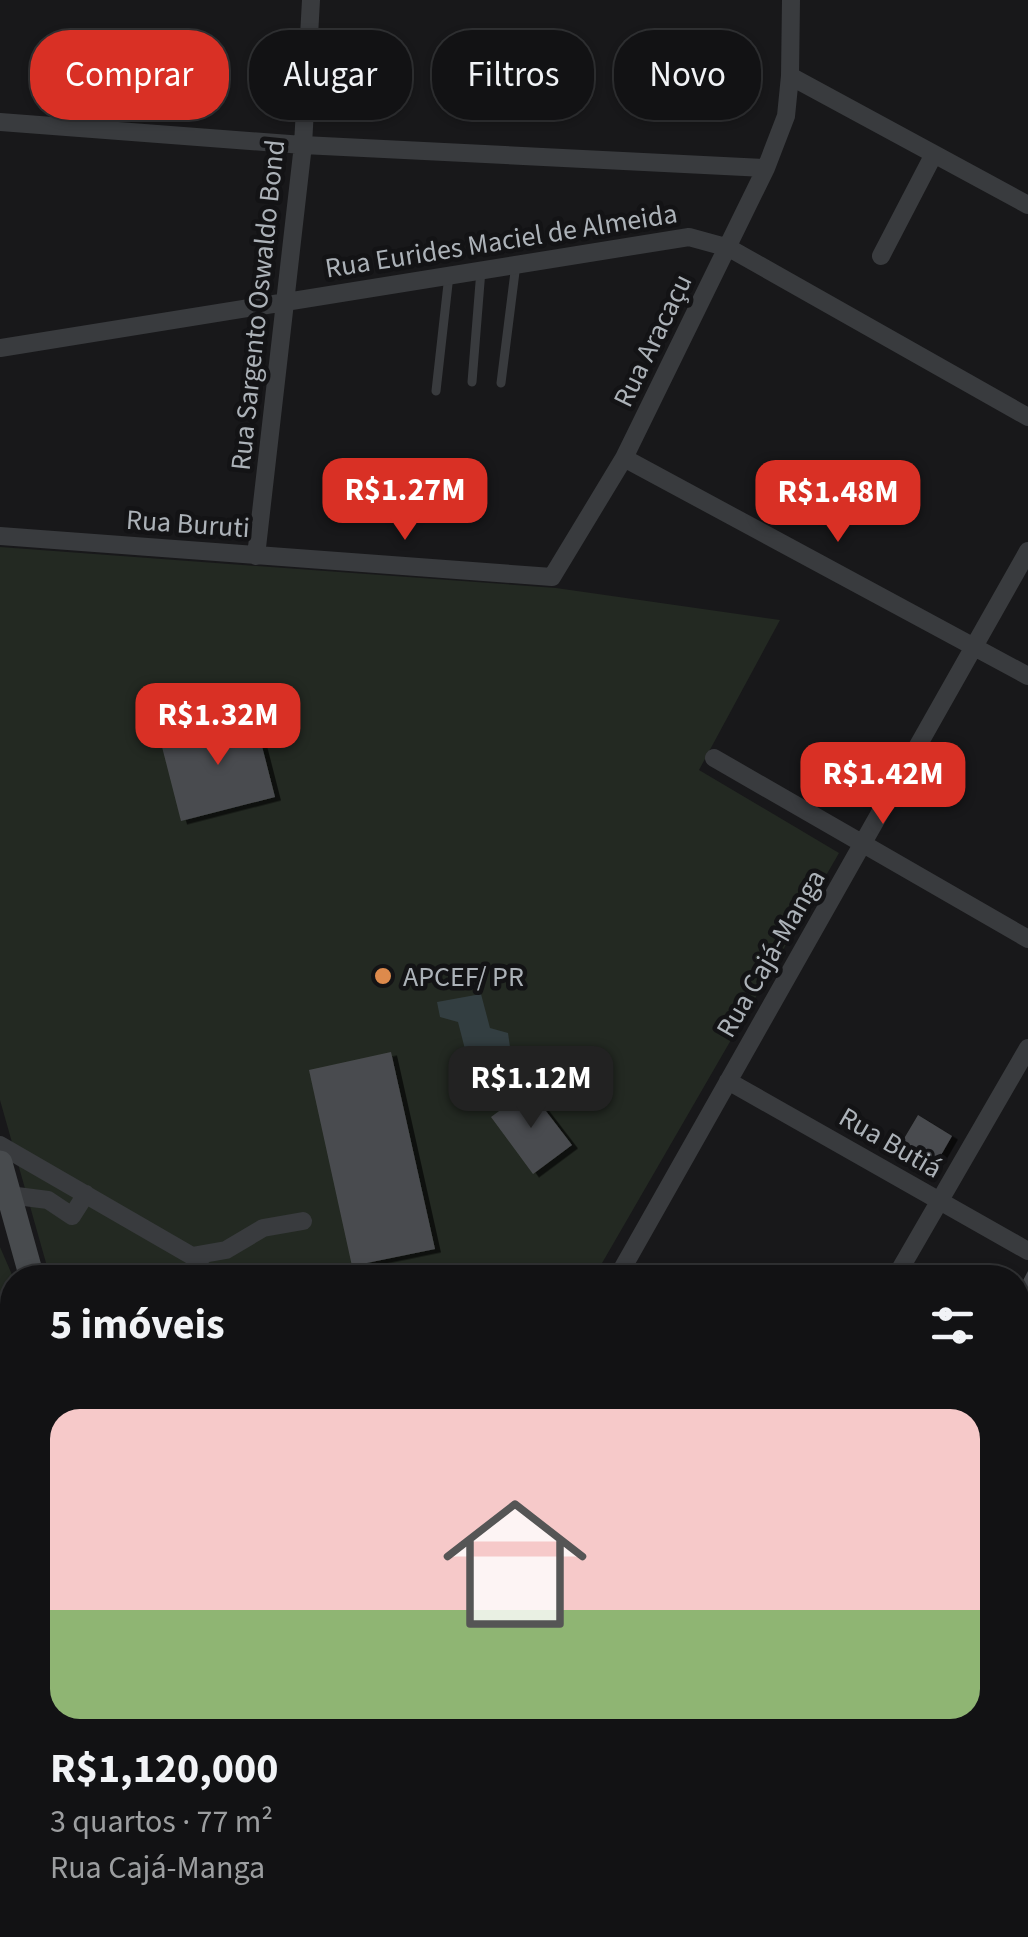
<!DOCTYPE html>
<html lang="pt">
<head>
<meta charset="utf-8">
<style>
  :root { --surface:#121214; --page:#1b1b1d; --text:#f1f3f6; --muted:#9c9ea0; --line:#313234; --accent:#d93025 }
  body { margin:0; font-family:"Source Sans 3",sans-serif; background:var(--page); color:var(--text); height:100vh; display:flex; flex-direction:column; font-size:38px; white-space:nowrap }
  * { box-sizing:border-box; margin:0 }
  p { font-size:32px; color:var(--muted) }
  .icon { flex:none; width:55px; height:55px; fill:none; stroke:currentColor; stroke-width:2; stroke-linecap:round; stroke-linejoin:round }
  .map { position:relative; flex:1; overflow:hidden }
  .details { position:absolute; left:0px; top:1265px; width:1030px; height:672px; display:flex; flex-direction:column; background:var(--surface); border-radius:40px 40px 0 0; box-shadow:0 2px 8px #0004,0 0 0 2px var(--line) }
  .details>* { flex:none }
  .hud { position:absolute; left:30px; top:30px; width:970px; height:90px; display:flex; gap:20px }
  .price { position:absolute; translate:-50% -85px; padding:0 22px; border-radius:20px; background:var(--accent); color:#fff; font-size:32px; line-height:65px; filter:drop-shadow(0 2px 5px #0008) }
  .price::after { content:''; position:absolute; left:50%; top:60px; width:30px; height:22px; margin-left:-15px; background:inherit; clip-path:polygon(0 0,100% 0,50% 100%) }
  .price.active { background:#222; color:#fff }
  ul { padding:0; list-style:none }
  li { display:grid; align-content:center; gap:20px; height:530px; padding:0 50px }
  li+li { border-top:2px solid var(--line) }
  li span { display:grid; place-items:center; height:310px; border-radius:30px; color:#555 }
  li>.icon { margin-inline-start:auto }
  span .icon { width:180px; height:180px; fill:#fffc; stroke-width:1 }
  li b { font-size:42px }
  h2 { display:flex; justify-content:space-between; align-items:center; height:120px; padding:0 50px; font-size:42px }
  .chip { padding:0 35px; border-radius:40px; background:var(--surface); box-shadow:0 2px 8px #0004,0 0 0 2px var(--line); font-size:35px; line-height:90px }
  .chip.active { background:var(--accent); color:#fff }
  .map>svg:first-child { display:block }
</style>
</head>
<body>
<div class="map">
<svg width="1028" height="1937" viewBox="0 0 1028 1937">
  <defs>
    <filter id="shadow"><feDropShadow dx="6" dy="3.5" stdDeviation="0" flood-color="#0009"/></filter>
  </defs>
  <rect width="100%" height="100%" fill="#18181a"/>
  <path fill="#232922" d="M 0,547 L 556,588 L 780,620 L 699,770 L 839,853 L 594,1277 L 50,1277 L 0,1100 Z
    M 0,1247 L 13,1277 L 12,1499 L 0,1501 Z"/>
  <path fill="#333e41" d="M 481,994 L 490,1028 L 508,1033 L 510,1047 L 467,1057 L 458,1022 L 440,1017 L 437,1002 Z"/>
  <path fill="#4a4c4f" filter="url(#shadow)" d="M 254,715 L 275,797 L 181,821 L 160,739 Z
    M 391,1052 L 435,1249 L 352,1266 L 309,1070 Z
    M 529,1089 L 572,1145 L 533,1174 L 491,1117 Z
    M 918,1115 L 952,1136 L 937,1162 L 902,1142 Z
    M 1028,1271 L 1028,1359 L 1018,1353 L 1018,1290 Z"/>
  <g fill="none" stroke-linecap="round" stroke-linejoin="round">
    <path stroke="#393b3e" stroke-width="9" d="M 472,382 L 481,270
      M 501,383 L 516,264
      M 436,391 L 449,275
      M 0,1731 L 12,1748
      M 0,1844 L 12,1862"/>
    <path stroke="#393b3e" stroke-width="18" d="M 790,76 L 1028,205
      M 0,122 L 303,145 L 766,168
      M 881,256 L 934,154
      M 0,348 L 689,237 L 729,248 L 1028,417
      M 624,458 L 1028,676
      M 0,536 L 552,577 L 624,458 L 766,168 L 786,116 L 790,76 L 791,0
      M 256,556 L 303,145 L 311,0
      M 714,758 L 1028,939
      M 728,1081 L 1028,1251
      M 0,1145 L 192,1256 L 226,1250 L 263,1228 L 303,1221
      M 9,1195 L 48,1200 L 72,1216 L 86,1194
      M 192,1256 L 210,1278
      M 617,1278 L 1028,551
      M 895,1278 L 1028,1048
      M 0,1516 L 12,1512
      M 23,1937 L 23,1933
      M 283,1937 L 289,1925"/>
    <path stroke="#484b4e" stroke-width="25" d="M 0,1163 L 32,1278
      M 1018,1559 L 1028,1540
      M 407,1925 L 416,1937
      M 799,1937 L 806,1925"/>
  </g>
  <circle fill="#dd8a4c" stroke="#131315" stroke-width="4" cx="383" cy="976" r="10"/>
  <g text-anchor="middle" stroke-width="9" stroke-linejoin="round" paint-order="stroke">
    <g font-size="28" fill="#acb2b8" stroke="#131315">
      <text transform="translate(501 240) rotate(-9)" y="10">Rua Eurides Maciel de Almeida</text>
      <text transform="translate(257 305) rotate(-84)" y="10">Rua Sargento Oswaldo Bond</text>
      <text transform="translate(652 340) rotate(-64)" y="10">Rua Aracaçu</text>
      <text transform="translate(188 523) rotate(4)" y="10">Rua Buruti</text>
      <text transform="translate(770 953) rotate(-60)" y="10">Rua Cajá-Manga</text>
      <text transform="translate(891 1142) rotate(30)" y="10">Rua Butiá</text>
    </g>
    <g font-size="28" fill="#acb2b8" stroke="#131315" text-anchor="start">
      <text x="403" y="986">APCEF/ PR</text>
    </g>
  </g>
</svg>
<b class="price" style="left:405px;top:543px">R$1.27M</b>
<b class="price" style="left:838px;top:545px">R$1.48M</b>
<b class="price" style="left:218px;top:768px">R$1.32M</b>
<b class="price" style="left:883px;top:827px">R$1.42M</b>
<b class="price active" style="left:531px;top:1131px">R$1.12M</b>
<div class="hud">
<a class="chip active">Comprar</a>
<a class="chip">Alugar</a>
<a class="chip">Filtros</a>
<a class="chip">Novo</a>
</div>
<section class="details">
<h2>5 imóveis<svg class="icon" aria-label="filters" viewBox="0 0 24 24"><path d="M4 7h16M4 17h16"/><circle cx="9" cy="7" r="2"/><circle cx="15" cy="17" r="2"/></svg></h2>
<ul>
<li><span style="background:linear-gradient(#f6c9c9 65%,#8fb573 0)"><svg class="icon" aria-label="home" viewBox="0 0 24 24"><path d="M3 11l9-7 9 7M6 9v11h12V9"/></svg></span><div><b>R$1,120,000</b><p>3 quartos · 77 m²</p><p>Rua Cajá-Manga</p></div></li>
</ul>
</section>
</div>
</body>
</html>
